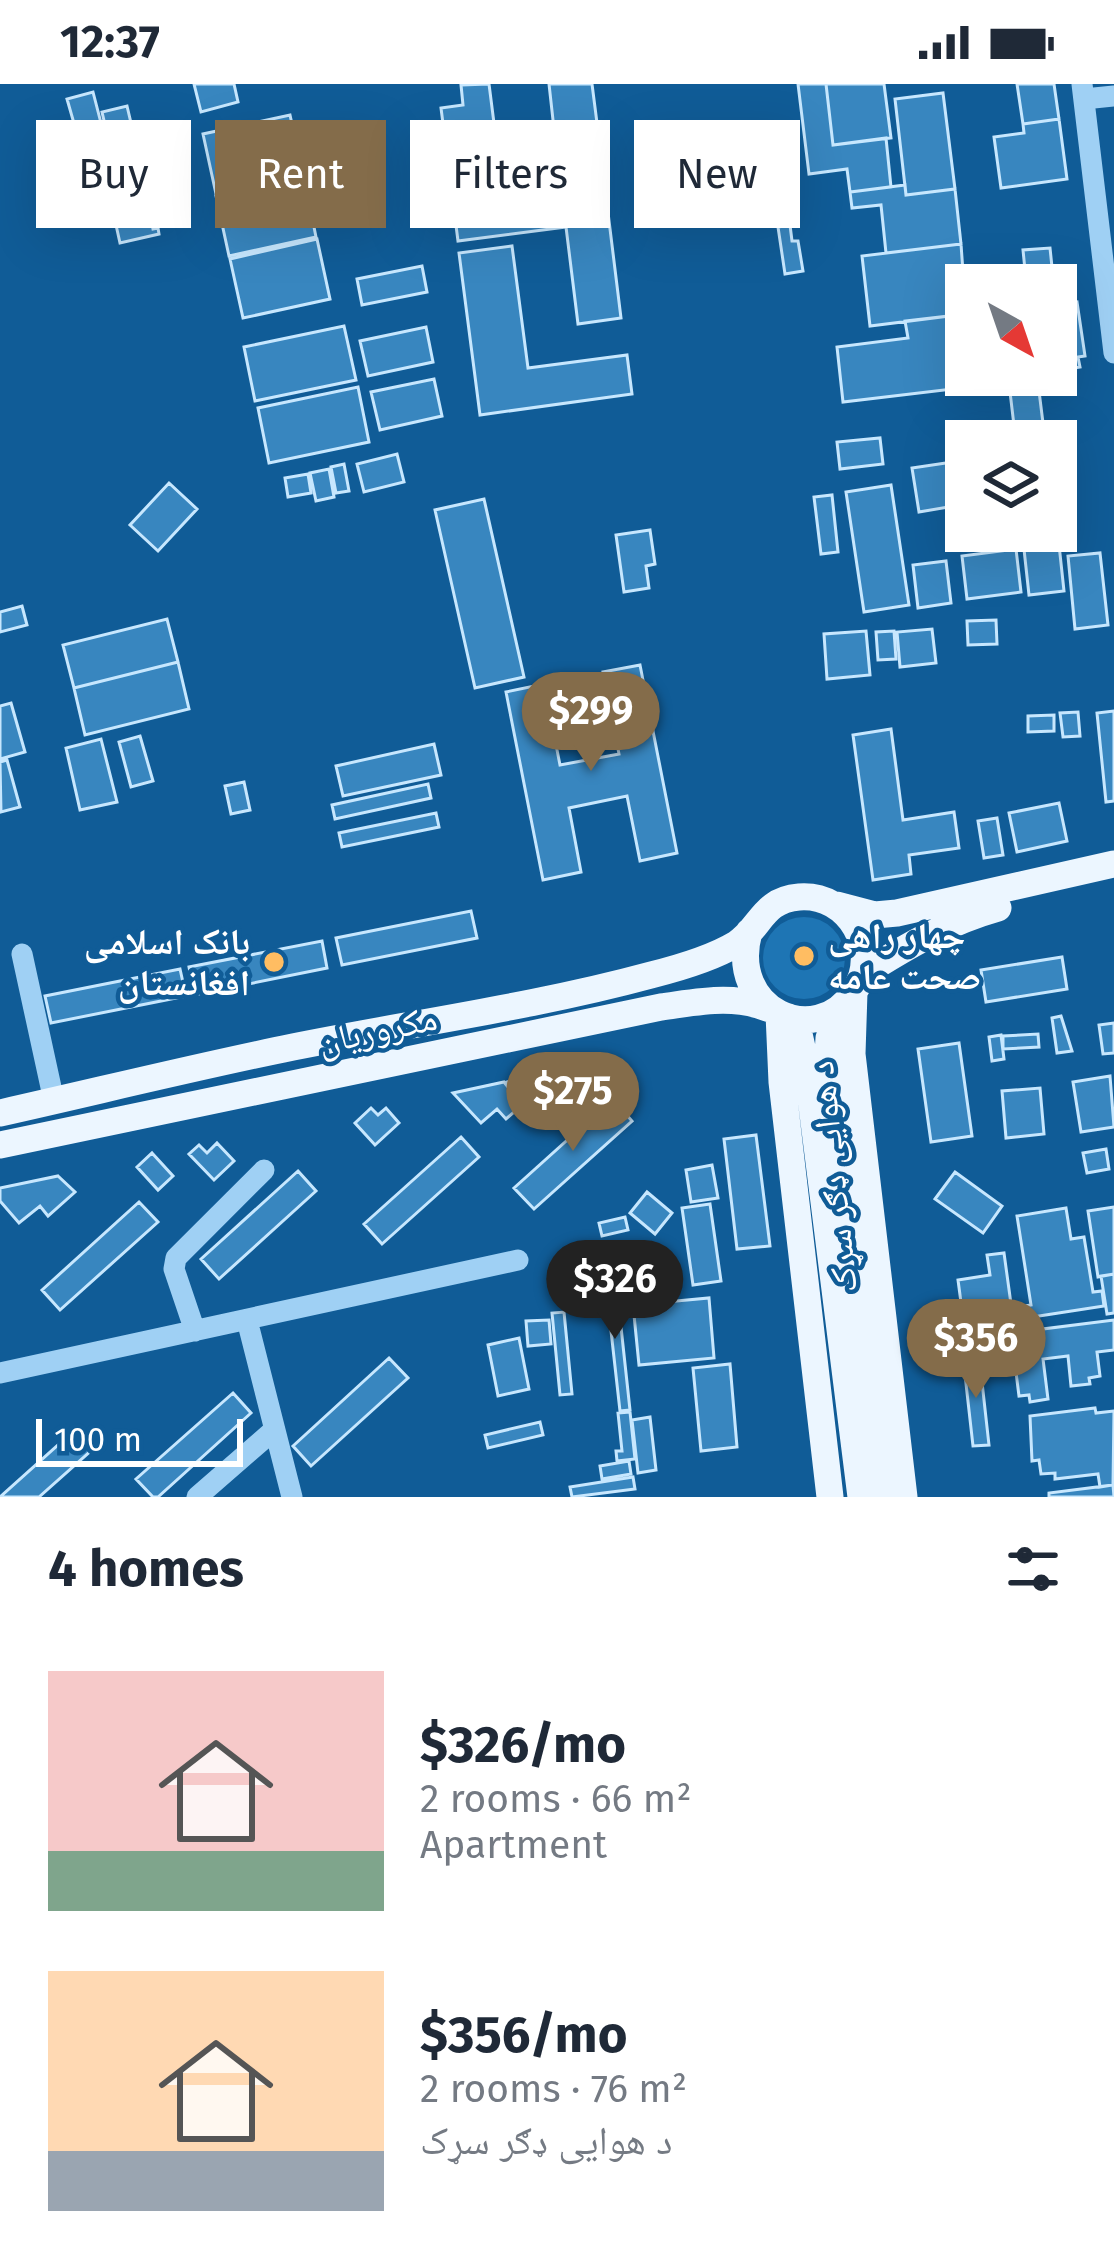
<!DOCTYPE html>
<html lang="en">
<head>
<meta charset="utf-8">
<style>
  :root { --surface:#fff; --page:#f6f6f7; --text:#1f2937; --muted:#747a83; --accent:#846c4a }
  body { margin:0; font-family:"Fira Sans","Noto Naskh Arabic",sans-serif; background:var(--page); color:var(--text); height:100vh; display:flex; flex-direction:column; font-size:45px; white-space:nowrap }
  * { box-sizing:border-box; margin:0 }
  p { font-size:39px; color:var(--muted) }
  .icon { flex:none; width:66px; height:66px; fill:none; stroke:currentColor; stroke-width:2; stroke-linecap:round; stroke-linejoin:round }
  .map { position:relative; height:1413px; overflow:hidden }
  .drawer { display:flex; flex-direction:column; background:var(--surface); flex:1 }
  .drawer>* { flex:none }
  .hud { position:absolute; left:36px; top:36px; width:1044px; height:108px; display:flex; gap:24px }
  .needle { width:78px; rotate:140deg }
  .fabs { position:absolute; left:945px; top:180px; display:grid; gap:24px }
  .fabs a { display:grid; place-items:center; width:132px; height:132px; border-radius:0px; background:var(--surface); box-shadow:0 12px 48px #0002; font-size:60px }
  .scale { position:absolute; left:36px; bottom:30px; width:207px; box-sizing:border-box; padding-left:12px; border:6px solid #fff; border-top:0; font-size:33px; line-height:42px; white-space:nowrap; color:#fff; -webkit-text-stroke:9px #105c97; paint-order:stroke }
  .price { position:absolute; translate:-50% -102px; padding:0 27px; border-radius:42px; background:var(--accent); color:#fff; font-size:39px; line-height:78px; filter:drop-shadow(0 3px 6px #0008) }
  .price::after { content:''; position:absolute; left:50%; top:72px; width:36px; height:27px; margin-left:-18px; background:inherit; clip-path:polygon(0 0,100% 0,50% 100%) }
  .price.active { background:#222; color:#fff }
  ul { padding:0; list-style:none }
  li { display:flex; align-items:center; gap:36px; height:300px; padding:0 48px }
  li span { display:grid; place-items:center; flex:none; width:336px; height:240px; border-radius:0px; color:#555 }
  li>.icon { margin-inline-start:auto }
  span .icon { width:144px; height:144px; fill:#fffc; stroke-width:1 }
  li b { font-size:51px }
  h2 { display:flex; justify-content:space-between; align-items:center; height:144px; padding:0 48px; font-size:51px }
  .pill { padding:0 42px; border-radius:0px; background:var(--surface); box-shadow:0 12px 48px #0002; font-size:42px; line-height:108px }
  .pill.active { background:var(--accent); color:#fff }
  .status { display:flex; justify-content:space-between; align-items:center; height:84px; padding:0 60px; background:var(--surface); direction:ltr }
  .status svg { height:33px; fill:currentColor }
  .map>svg:first-child { display:block }
</style>
</head>
<body>
<div class="status"><b>12:37</b><svg viewBox="0 0 49 12"><path d="M0 12V9h3v3zM5 12V6h3v6zM10 12V3h3v9zM15 12V0h3v12zM26 1h20v11H26zM47 4h2v5h-2z"/></svg></div>
<div class="map">
<svg width="1114" height="1413" viewBox="0 0 1114 1413">
  <rect width="100%" height="100%" fill="#105c97"/>
  <path fill="#1e75b4" d="M763 874a41 41 0 1 1 82 0a41 41 0 1 1-82 0Z"/>
  <path fill="#3886bf" stroke="#c7e7fe" stroke-width="3" d="M 194,0 L 234,0 L 238,18 L 201,28 Z
    M 489,0 L 502,102 L 603,88 L 621,234 L 578,240 L 566,143 L 458,157 L 441,24 L 463,21 L 461,1 Z
    M 549,0 L 592,0 L 597,39 L 554,45 Z
    M 798,0 L 826,0 L 833,61 L 886,54 L 891,103 L 850,108 L 847,85 L 809,90 Z
    M 826,0 L 884,0 L 891,54 L 833,61 Z
    M 1017,0 L 1054,0 L 1059,35 L 1023,40 Z
    M 93,8 L 102,43 L 77,50 L 67,15 Z
    M 943,9 L 955,105 L 906,111 L 895,15 Z
    M 127,22 L 135,56 L 110,62 L 102,28 Z
    M 290,31 L 303,90 L 216,110 L 203,50 Z
    M 1059,35 L 1067,95 L 1001,104 L 994,53 L 1024,49 L 1023,40 Z
    M 762,55 L 764,72 L 770,72 L 775,110 L 756,112 L 749,57 Z
    M 304,93 L 316,153 L 229,172 L 216,112 Z
    M 905,101 L 906,111 L 955,105 L 961,160 L 886,169 L 881,121 L 852,124 L 850,108 Z
    M 149,124 L 153,145 L 158,144 L 159,150 L 120,159 L 114,132 Z
    M 790,141 L 792,157 L 798,157 L 803,187 L 785,190 L 778,143 Z
    M 317,155 L 330,215 L 243,234 L 230,175 Z
    M 961,160 L 966,230 L 870,242 L 862,172 Z
    M 512,162 L 528,284 L 627,271 L 632,310 L 480,331 L 459,169 Z
    M 1050,164 L 1052,183 L 1025,186 L 1023,166 Z
    M 422,182 L 427,208 L 362,221 L 357,195 Z
    M 1077,218 L 1085,272 L 1078,273 L 1080,283 L 1056,287 L 1056,221 Z
    M 966,230 L 966,291 L 977,291 L 978,302 L 843,318 L 837,263 L 908,254 L 905,237 Z
    M 344,242 L 356,296 L 255,317 L 244,263 Z
    M 426,243 L 433,278 L 368,292 L 360,257 Z
    M 1008,291 L 1037,291 L 1044,347 L 1015,350 Z
    M 434,295 L 442,332 L 380,346 L 371,308 Z
    M 358,303 L 369,358 L 269,379 L 258,324 Z
    M 880,354 L 883,380 L 840,385 L 837,358 Z
    M 397,370 L 404,398 L 364,408 L 357,380 Z
    M 966,376 L 966,420 L 919,428 L 912,384 Z
    M 344,380 L 349,407 L 336,409 L 331,383 Z
    M 329,385 L 334,413 L 316,417 L 310,389 Z
    M 308,390 L 311,409 L 288,413 L 285,394 Z
    M 169,399 L 197,425 L 158,467 L 130,441 Z
    M 891,401 L 909,521 L 864,528 L 846,408 Z
    M 832,411 L 838,468 L 821,470 L 814,413 Z
    M 484,415 L 524,593 L 475,604 L 435,426 Z
    M 1056,433 L 1064,507 L 1029,511 L 1022,447 L 1056,447 Z
    M 650,446 L 655,480 L 646,482 L 649,504 L 624,508 L 616,451 Z
    M 1016,465 L 1021,508 L 967,515 L 962,472 Z
    M 1100,469 L 1108,541 L 1075,545 L 1068,472 Z
    M 946,477 L 951,519 L 918,524 L 913,481 Z
    M 22,522 L 27,541 L 0,548 L 0,528 Z
    M 167,535 L 178,578 L 74,604 L 63,561 Z
    M 996,536 L 997,560 L 968,561 L 967,537 Z
    M 932,545 L 936,579 L 900,583 L 897,548 Z
    M 866,547 L 870,591 L 827,595 L 824,550 Z
    M 894,547 L 896,575 L 878,576 L 876,548 Z
    M 178,578 L 189,625 L 85,651 L 74,604 Z
    M 640,581 L 677,769 L 640,777 L 627,712 L 569,724 L 581,788 L 543,796 L 506,608 L 544,600 L 560,681 L 619,670 L 603,588 Z
    M 11,619 L 25,668 L 0,675 L 0,622 Z
    M 1114,627 L 1114,717 L 1106,718 L 1097,629 Z
    M 1078,628 L 1080,652 L 1063,653 L 1060,629 Z
    M 1054,631 L 1054,647 L 1028,648 L 1028,632 Z
    M 891,645 L 903,736 L 954,728 L 959,764 L 909,771 L 911,790 L 873,796 L 853,651 Z
    M 140,652 L 153,697 L 131,703 L 119,658 Z
    M 101,655 L 117,718 L 80,726 L 66,664 Z
    M 434,660 L 441,691 L 343,712 L 336,682 Z
    M 7,676 L 20,723 L 1,728 L 0,678 Z
    M 244,698 L 250,726 L 231,730 L 225,702 Z
    M 428,700 L 431,714 L 335,735 L 332,721 Z
    M 1059,719 L 1067,757 L 1017,768 L 1009,729 Z
    M 436,729 L 439,743 L 342,763 L 339,749 Z
    M 997,734 L 1003,771 L 984,774 L 978,737 Z
    M 471,827 L 477,854 L 342,881 L 336,854 Z
    M 322,857 L 327,884 L 194,911 L 189,883 Z
    M 1062,873 L 1067,905 L 986,918 L 981,886 Z
    M 180,885 L 186,912 L 51,939 L 45,912 Z
    M 1061,932 L 1072,967 L 1057,969 L 1052,934 Z
    M 1114,939 L 1114,969 L 1103,970 L 1099,941 Z
    M 1038,950 L 1039,963 L 1003,965 L 1003,952 Z
    M 1001,951 L 1004,975 L 992,977 L 989,953 Z
    M 959,959 L 972,1052 L 931,1058 L 918,965 Z
    M 532,991 L 551,1013 L 534,1028 L 507,998 Z
    M 1110,992 L 1114,1043 L 1081,1048 L 1073,998 Z
    M 504,998 L 522,1021 L 506,1035 L 497,1025 L 481,1039 L 453,1009 Z
    M 1040,1004 L 1044,1050 L 1006,1054 L 1002,1007 Z
    M 613,1015 L 632,1037 L 534,1125 L 514,1104 Z
    M 371,1024 L 378,1031 L 386,1024 L 399,1039 L 375,1061 L 355,1039 Z
    M 756,1051 L 770,1162 L 737,1165 L 724,1055 Z
    M 461,1053 L 479,1073 L 382,1160 L 364,1140 Z
    M 217,1059 L 234,1077 L 214,1096 L 189,1070 L 199,1061 L 207,1069 Z
    M 1106,1065 L 1109,1085 L 1087,1089 L 1083,1069 Z
    M 152,1069 L 173,1092 L 158,1106 L 137,1083 Z
    M 712,1081 L 718,1114 L 691,1118 L 686,1086 Z
    M 298,1087 L 316,1107 L 219,1195 L 201,1175 Z
    M 955,1088 L 1002,1122 L 983,1149 L 935,1115 Z
    M 58,1092 L 75,1108 L 48,1132 L 40,1122 L 19,1139 L 0,1117 L 0,1104 Z
    M 647,1108 L 672,1129 L 655,1150 L 630,1129 Z
    M 139,1118 L 158,1138 L 60,1226 L 42,1206 Z
    M 710,1120 L 721,1197 L 693,1201 L 682,1124 Z
    M 1114,1123 L 1114,1190 L 1098,1193 L 1088,1127 Z
    M 1066,1124 L 1071,1155 L 1084,1153 L 1093,1208 L 1102,1207 L 1104,1222 L 1026,1234 L 1024,1222 L 1031,1221 L 1017,1132 Z
    M 625,1133 L 628,1146 L 602,1152 L 599,1139 Z
    M 1004,1169 L 1011,1220 L 962,1226 L 958,1196 L 990,1191 L 987,1171 Z
    M 1114,1190 L 1114,1229 L 1107,1230 L 1101,1192 Z
    M 617,1206 L 630,1326 L 620,1327 L 608,1220 L 591,1222 L 590,1209 Z
    M 709,1214 L 714,1274 L 639,1281 L 633,1221 Z
    M 564,1228 L 572,1310 L 560,1311 L 552,1229 Z
    M 549,1236 L 551,1260 L 528,1262 L 526,1237 Z
    M 1114,1236 L 1114,1266 L 1097,1268 L 1100,1292 L 1089,1294 L 1090,1300 L 1071,1302 L 1068,1272 L 1043,1275 L 1048,1315 L 1030,1318 L 1029,1311 L 1019,1312 L 1011,1249 Z
    M 519,1254 L 529,1305 L 498,1312 L 488,1261 Z
    M 979,1271 L 989,1361 L 973,1362 L 963,1273 Z
    M 389,1274 L 408,1294 L 311,1382 L 293,1362 Z
    M 730,1280 L 737,1363 L 701,1367 L 693,1284 Z
    M 233,1309 L 251,1329 L 158,1413 L 153,1413 L 136,1395 Z
    M 1095,1324 L 1096,1329 L 1114,1327 L 1113,1401 L 1100,1403 L 1098,1390 L 1055,1395 L 1055,1389 L 1041,1390 L 1039,1376 L 1032,1377 L 1030,1332 Z
    M 630,1328 L 635,1375 L 617,1377 L 616,1367 L 622,1367 L 618,1329 Z
    M 650,1333 L 656,1386 L 638,1389 L 632,1336 Z
    M 540,1338 L 543,1351 L 488,1364 L 485,1351 Z
    M 77,1344 L 94,1364 L 39,1413 L 0,1413 Z
    M 629,1377 L 631,1390 L 602,1395 L 600,1382 Z
    M 633,1393 L 635,1405 L 572,1413 L 570,1403 Z
    M 1113,1401 L 1114,1413 L 1049,1413 L 1049,1409 Z"/>
  <g fill="none" stroke-linecap="round" stroke-linejoin="round">
    <path stroke="#9fd0f4" stroke-width="21" d="M 1082,0 L 1114,269
      M 1084,15 L 1114,12
      M 22,870 L 54,1017
      M 247,1236 L 292,1413
      M 195,1247 L 174,1185 L 176,1174 L 264,1086
      M 0,1289 L 518,1176
      M 197,1413 L 274,1346"/>
    <path stroke="#ecf6ff" stroke-width="27" d="M 837,821 L 875,831 L 897,829 L 1114,780
      M 863,890 C 907,862 948,838 998,824
      M 854,908 L 852,970 L 904,1413
      M 843,921 L 829,954 L 827,987 L 883,1413
      M 779,930 L 782,998 L 830,1413
      M 789,933 L 799,950 L 808,990 L 861,1413
      M 0,1029 C 98,1007 195,983 293,963 C 412,939 533,923 651,891 C 679,884 711,875 736,860 C 761,844 762,816 799,813 C 849,809 882,867 854,908 C 816,966 727,927 749,848
      M 0,1061 L 661,923 C 699,918 733,910 770,925"/>
  </g>
  <g fill="#ffbd62" stroke="#105c97" stroke-width="4.5">
    <circle cx="804" cy="872" r="12"/>
    <circle cx="274" cy="878" r="12"/>
  </g>
  <g text-anchor="middle" stroke-width="9" stroke-linejoin="round" paint-order="stroke">
    <g font-size="36" font-weight="bold" fill="#fff" stroke="#105c97" text-anchor="start">
      <text x="828" y="864">چهار راهی<tspan x="828" dy="41">صحت عامه</tspan></text>
      <text x="250" y="870" text-anchor="end">بانک اسلامی<tspan x="250" dy="41">افغانستان</tspan></text>
    </g>
    <g font-size="36" fill="#fff" stroke="#105c97">
      <text transform="translate(377 945) rotate(-12)" y="13">مکروریان</text>
      <text transform="translate(832 1093) rotate(-96)" y="13">د هوایی ډګر سړک</text>
    </g>
  </g>
</svg>
<div class="fabs">
<a><svg class="needle" viewBox="-14 -14 28 28"><path d="M0-13l5 13h-10z" fill="#e53935"/><path d="M0 13l5-13h-10z" fill="#747a83"/></svg></a>
<a><svg class="icon" aria-label="layers" viewBox="0 0 24 24"><path d="M12 4l9 5-9 5-9-5zM3 14l9 5 9-5"/></svg></a>
</div>
<div class="scale">100 m</div>
<b class="price" style="left:591px;top:690px">$299</b>
<b class="price" style="left:573px;top:1070px">$275</b>
<b class="price active" style="left:615px;top:1258px">$326</b>
<b class="price" style="left:976px;top:1317px">$356</b>
<div class="hud">
<a class="pill">Buy</a>
<a class="pill active">Rent</a>
<a class="pill">Filters</a>
<a class="pill">New</a>
</div>
</div>
<section class="drawer">
<h2>4 homes<svg class="icon" aria-label="filters" viewBox="0 0 24 24"><path d="M4 7h16M4 17h16"/><circle cx="9" cy="7" r="2"/><circle cx="15" cy="17" r="2"/></svg></h2>
<ul>
<li><span style="background:linear-gradient(#f6c9c9 75%,#7fa58c 0)"><svg class="icon" aria-label="home" viewBox="0 0 24 24"><path d="M3 11l9-7 9 7M6 9v11h12V9"/></svg></span><div><b>$326/mo</b><p>2 rooms · 66 m²</p><p>Apartment</p></div></li>
<li><span style="background:linear-gradient(#ffd9b3 75%,#9aa5b1 0)"><svg class="icon" aria-label="home" viewBox="0 0 24 24"><path d="M3 11l9-7 9 7M6 9v11h12V9"/></svg></span><div><b>$356/mo</b><p>2 rooms · 76 m²</p><p>د هوایی ډګر سړک</p></div></li>
</ul>
</section>
</body>
</html>
